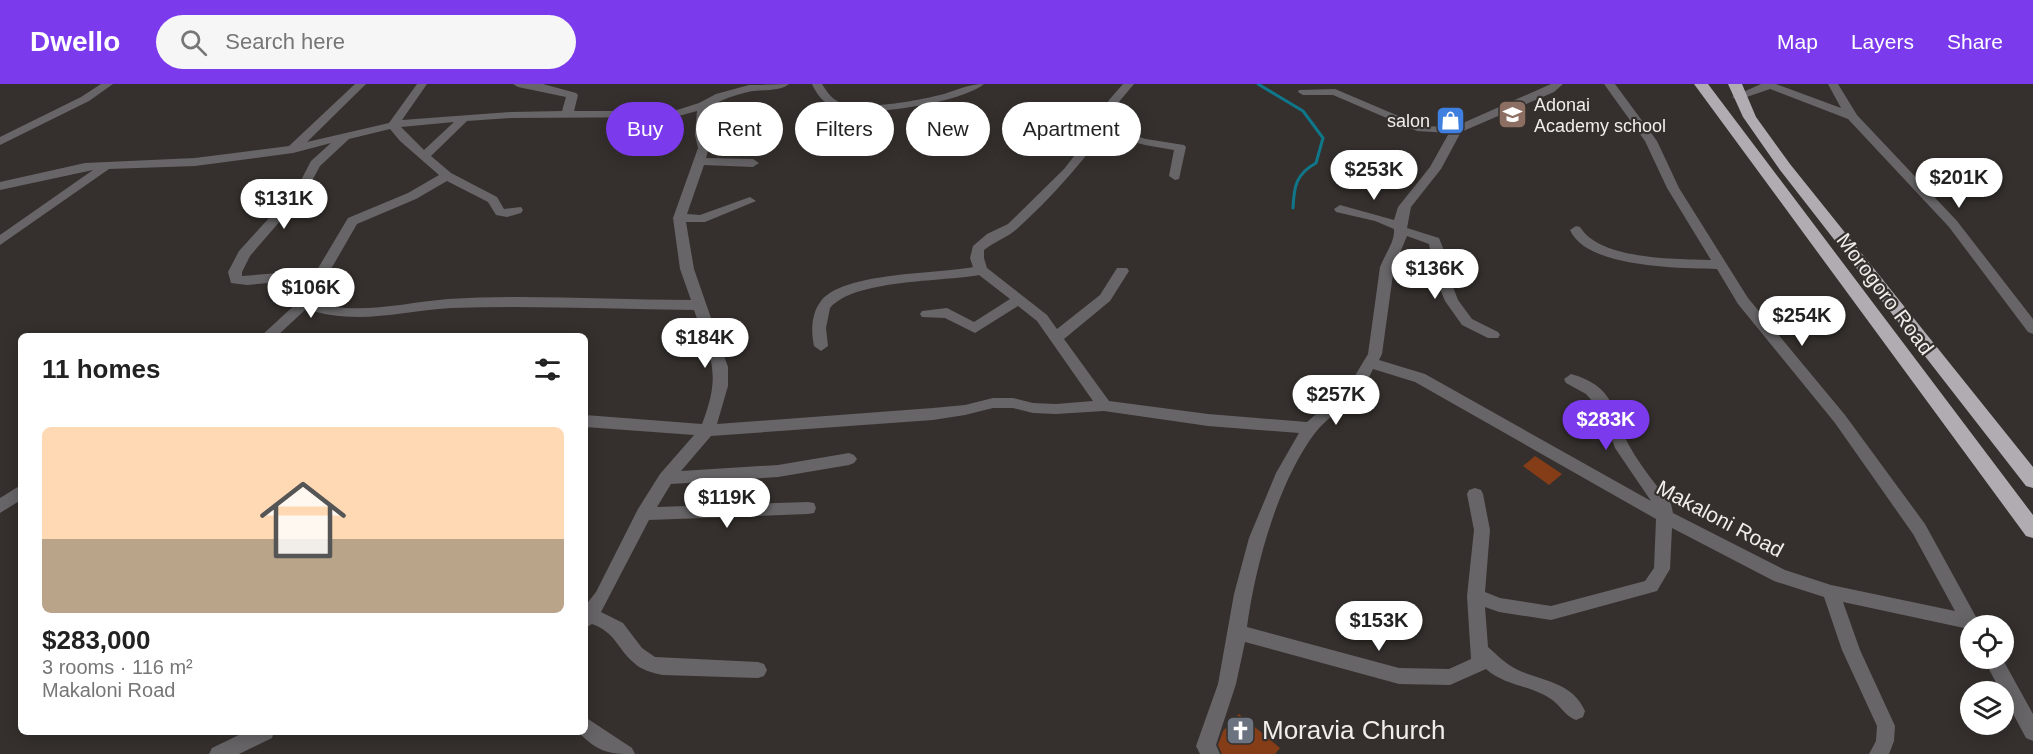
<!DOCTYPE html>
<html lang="en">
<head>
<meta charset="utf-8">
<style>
  :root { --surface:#fff; --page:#f6f6f6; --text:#222; --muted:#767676; --line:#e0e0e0; --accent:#7c3aed }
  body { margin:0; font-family:Helvetica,sans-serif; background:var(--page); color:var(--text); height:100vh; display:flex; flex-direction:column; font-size:22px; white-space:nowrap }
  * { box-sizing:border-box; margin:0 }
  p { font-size:20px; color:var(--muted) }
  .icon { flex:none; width:33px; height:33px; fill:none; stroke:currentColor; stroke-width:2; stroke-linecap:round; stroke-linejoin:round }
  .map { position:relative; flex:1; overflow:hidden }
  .panel { position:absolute; left:18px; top:249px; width:570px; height:402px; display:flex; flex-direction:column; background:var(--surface); border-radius:9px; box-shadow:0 3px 15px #0003 }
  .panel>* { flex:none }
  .top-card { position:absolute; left:606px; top:18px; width:570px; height:54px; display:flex; gap:12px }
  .buttons { position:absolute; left:1960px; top:531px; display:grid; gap:12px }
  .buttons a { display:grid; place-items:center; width:54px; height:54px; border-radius:50%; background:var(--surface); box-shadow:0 3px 15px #0003; font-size:30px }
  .price { position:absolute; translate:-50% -51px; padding:0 14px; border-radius:21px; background:#fff; color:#222; font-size:20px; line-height:39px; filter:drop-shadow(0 2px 3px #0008) }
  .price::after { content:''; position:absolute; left:50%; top:36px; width:18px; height:14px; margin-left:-9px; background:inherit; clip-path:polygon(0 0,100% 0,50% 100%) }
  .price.selected { background:var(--accent); color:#fff }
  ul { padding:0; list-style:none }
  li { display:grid; align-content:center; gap:12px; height:318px; padding:0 24px }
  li+li { border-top:2px solid var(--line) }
  li span { display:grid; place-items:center; height:186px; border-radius:9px; color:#555 }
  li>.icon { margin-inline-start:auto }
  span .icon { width:108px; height:108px; fill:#fffc; stroke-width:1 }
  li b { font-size:26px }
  h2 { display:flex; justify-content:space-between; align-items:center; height:72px; padding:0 24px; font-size:26px }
  .chip { padding:0 21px; border-radius:27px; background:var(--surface); box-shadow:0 3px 15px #0003; font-size:21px; line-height:54px }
  .chip.selected { background:var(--accent); color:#fff }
  header { display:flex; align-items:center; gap:36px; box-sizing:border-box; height:84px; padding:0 30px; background:var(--accent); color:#fff }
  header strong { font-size:28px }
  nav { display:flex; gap:33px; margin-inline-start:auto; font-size:21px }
  .search { width:420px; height:54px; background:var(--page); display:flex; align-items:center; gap:15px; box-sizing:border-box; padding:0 21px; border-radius:33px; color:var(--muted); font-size:22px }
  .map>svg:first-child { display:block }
</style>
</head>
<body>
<header>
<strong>Dwello</strong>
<div class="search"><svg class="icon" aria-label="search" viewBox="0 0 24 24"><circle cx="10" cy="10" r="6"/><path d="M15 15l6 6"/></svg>Search here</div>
<nav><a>Map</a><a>Layers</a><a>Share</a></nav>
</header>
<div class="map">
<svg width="2033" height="670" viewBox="0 0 2033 670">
  <rect width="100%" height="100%" fill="#35302d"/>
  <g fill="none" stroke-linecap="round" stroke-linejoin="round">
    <path stroke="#0f7789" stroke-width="3" d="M 1258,0 L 1303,27 L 1323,54 L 1316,79 C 1296,90 1294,102 1293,124"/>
  </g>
  <path fill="#853d17" d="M 1518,26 L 1527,30 L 1513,39 L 1501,33 Z
    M 1535,372 L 1562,390 L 1549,401 L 1523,382 Z
    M 1239,630 L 1280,664 L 1275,670 L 1222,670 L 1218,661 L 1223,647 Z"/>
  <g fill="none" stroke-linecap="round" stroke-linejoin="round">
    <path fill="#676567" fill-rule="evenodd" d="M 101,0 L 113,0 L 89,17 L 0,61 L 0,53 L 81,13 Z
      M 355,0 L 366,0 L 307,58 L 389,39 L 417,0 L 427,0 L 402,36 L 511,28 L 562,27 L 566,13 L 518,3 L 513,0 L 543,0 L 576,9 L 578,11 L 574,27 L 674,27 L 699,19 L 716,10 L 749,1 L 789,0 C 780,8 761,5 748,8 C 734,11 721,16 708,23 C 708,37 711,62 706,74 L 753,75 L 759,79 L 753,83 L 704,81 L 687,130 L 700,131 L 750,113 L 756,117 L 705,138 L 686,138 L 694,185 L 728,283 L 728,302 L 717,340 L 933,324 L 965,321 L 993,314 L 1013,314 L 1033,319 L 1056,320 L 1093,317 L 1037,237 L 1018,222 L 975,249 L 945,234 L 922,233 L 920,230 L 922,227 L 947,224 L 974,238 L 1010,215 L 979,191 C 942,198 855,195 830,224 L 826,244 L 828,262 L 821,267 L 814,262 C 811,247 811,230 821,217 C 843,188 938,190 973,183 L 970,174 L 973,162 L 987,150 L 1008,140 L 1064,85 L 1095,45 L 1109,16 L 1123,0 L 1134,0 L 1118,19 L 1107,44 L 1146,55 L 1184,61 L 1186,63 L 1179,95 L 1175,96 L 1169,92 L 1174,66 L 1145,61 L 1103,50 C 1077,84 1050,115 1019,143 C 1009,153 995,157 984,166 L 984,174 L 987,184 L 1047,231 L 1057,245 L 1100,211 L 1117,184 L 1127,184 L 1129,187 L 1110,217 L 1064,255 L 1109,317 L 1208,330 L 1307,338 L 1350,300 L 1368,270 L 1380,183 C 1385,170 1395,158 1394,145 L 1375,137 L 1336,128 L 1334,125 L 1340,121 L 1394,136 L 1398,123 L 1430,83 L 1449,49 L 1417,47 L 1333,11 L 1303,11 L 1298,8 L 1299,6 L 1335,5 L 1422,42 L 1454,43 L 1551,0 L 1563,0 L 1554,8 L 1461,48 L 1441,85 L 1411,123 L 1407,144 L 1439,154 L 1443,164 L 1450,195 L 1458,216 L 1472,235 L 1498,248 L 1500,251 L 1498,254 L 1488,254 L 1462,241 L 1445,217 L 1436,195 L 1429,160 L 1407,152 L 1394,183 L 1382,270 L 1379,276 L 1425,290 L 1651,417 L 1615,364 L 1602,328 L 1586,310 L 1566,299 L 1564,295 L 1571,290 C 1617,303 1612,329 1630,363 C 1641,383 1657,402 1671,420 L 1673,429 L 1785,486 L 1831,501 L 1955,527 L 1913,450 L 1835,339 L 1738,220 L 1717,185 C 1681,184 1586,184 1570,146 L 1576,142 L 1580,143 C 1600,176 1676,175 1711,176 L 1667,104 L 1645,57 L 1604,0 L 1615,0 L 1657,57 L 1679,104 L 1748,214 L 1845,331 L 1925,440 L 1981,542 L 1971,542 L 1971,549 L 1964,544 L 1843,518 L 1860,566 L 1895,642 L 1894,657 L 1889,670 L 1869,670 L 1876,657 L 1877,642 L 1842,566 L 1824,513 L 1774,497 L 1672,444 L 1670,485 L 1657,507 L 1551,536 L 1499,528 L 1485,523 L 1488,563 C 1498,572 1506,580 1518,586 C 1544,598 1572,598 1585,627 L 1583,633 L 1576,636 C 1565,632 1560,621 1551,615 C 1530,601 1505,602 1486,585 L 1450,601 L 1399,600 L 1245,558 L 1236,600 L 1216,661 L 1220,670 L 1200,670 L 1196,662 L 1218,600 L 1234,510 L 1249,454 L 1276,389 L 1299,349 L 1208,342 L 1104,327 L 1056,330 L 1033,329 L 1013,324 L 993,324 L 965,331 L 933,336 L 711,352 L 681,387 L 778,381 L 849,369 L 854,371 L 857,375 L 854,379 L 849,381 L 778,393 L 671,400 L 657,423 L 808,418 L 814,419 L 816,424 L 814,429 L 808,430 L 649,436 L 601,528 L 623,539 L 642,564 L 655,573 L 758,578 L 764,580 L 767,586 L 764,592 L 758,594 L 663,591 C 652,589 641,586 633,578 C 616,563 616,549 592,540 L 585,544 L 585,522 L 596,508 L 638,425 L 660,390 L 694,351 L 585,343 L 585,331 L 702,340 C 722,289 711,274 694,226 C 613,225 532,221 451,224 C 399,227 359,242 306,225 L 277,252 L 261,252 L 299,217 L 312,195 L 247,201 L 231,199 L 228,188 L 239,167 L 298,102 L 311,77 L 331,59 L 293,69 L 195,82 L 109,85 L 0,161 L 0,151 L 93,86 L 0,106 L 0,98 L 85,79 L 195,74 L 289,62 ZM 697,27 L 695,51 L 698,64 L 673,134 L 680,185 L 691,216 C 611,216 528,210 448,215 C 402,219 357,232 312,218 L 357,140 L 416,115 L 447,97 L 488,118 L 496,131 L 507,133 L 521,129 L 523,126 L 521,123 L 504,125 L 497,113 L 451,89 L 431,72 L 467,37 L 511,34 L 675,33 ZM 454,38 L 424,66 L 401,43 ZM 390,45 L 400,57 L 439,91 L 408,109 L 348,134 L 317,186 L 242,192 L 242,188 L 250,172 L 307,106 L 320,82 L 349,55 ZM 1373,285 L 1415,298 L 1656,435 L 1654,484 L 1645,497 L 1551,522 L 1500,514 L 1485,508 L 1490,446 L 1483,410 L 1481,406 L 1475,404 L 1469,406 L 1467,410 L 1474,446 L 1467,512 L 1471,575 L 1449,585 L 1399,584 L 1247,543 C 1255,482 1278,398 1315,349 C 1327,333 1346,323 1359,309 C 1365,302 1369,293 1373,285 Z
      M 812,0 L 822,0 C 827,8 833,17 842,19 C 867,26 915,17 940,11 C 956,7 967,0 984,0 C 962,19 860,35 833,23 C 823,19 816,9 812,0 Z
      M 1761,0 L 1776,0 L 1841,24 L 1828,0 L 1838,0 L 1857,31 L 1957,137 L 2033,235 L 2033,250 L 2028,248 L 1949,143 L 1848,35 L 1770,5 L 1738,16 L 1732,13 Z
      M 21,401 L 21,416 L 0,429 L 0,414 Z
      M 1983,574 L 2002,574 L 2033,630 L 2033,657 L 2026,654 L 2004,613 L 2004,608 L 2001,608 Z
      M 585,633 L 632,664 L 635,670 C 606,670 599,668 578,648 L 585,648 Z
      M 245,648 L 274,648 L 272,654 L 239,670 L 209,670 L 212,664 Z"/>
    <path fill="#b0acb1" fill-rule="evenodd" d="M 1694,0 L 1708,0 L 2033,431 L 2033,454 L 2026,452 Z
      M 1728,0 L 1742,0 L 1756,33 L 1790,80 L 2033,383 L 2033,404 L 2026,402 L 1780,86 L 1743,33 Z"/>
  </g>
  <defs>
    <symbol id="school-square" viewBox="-11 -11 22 22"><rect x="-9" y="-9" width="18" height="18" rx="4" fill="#8d6e63" stroke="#35302d"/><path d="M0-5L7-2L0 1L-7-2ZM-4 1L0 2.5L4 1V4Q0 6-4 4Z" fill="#fff"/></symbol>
    <symbol id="shop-square" viewBox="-11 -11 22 22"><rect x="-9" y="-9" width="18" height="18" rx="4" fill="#3f7fe0" stroke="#35302d"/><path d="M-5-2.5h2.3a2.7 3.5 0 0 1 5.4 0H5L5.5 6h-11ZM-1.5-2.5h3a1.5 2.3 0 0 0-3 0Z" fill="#fff"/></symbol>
    <symbol id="church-square" viewBox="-11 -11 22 22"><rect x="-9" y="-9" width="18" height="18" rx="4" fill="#6b7280" stroke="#35302d"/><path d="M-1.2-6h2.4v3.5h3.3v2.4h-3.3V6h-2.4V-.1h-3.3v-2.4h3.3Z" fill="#fff"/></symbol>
  </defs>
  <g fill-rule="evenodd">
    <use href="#school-square" x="1496" y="14" width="33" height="33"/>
    <use href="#shop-square" x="1434" y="20" width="33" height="33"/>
    <use href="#church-square" x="1224" y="630" width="33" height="33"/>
  </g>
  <g text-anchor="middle" stroke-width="4.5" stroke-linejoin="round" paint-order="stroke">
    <g font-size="18" fill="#f0edeb" stroke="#35302d" text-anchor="start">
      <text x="1534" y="27">Adonai<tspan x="1534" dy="21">Academy school</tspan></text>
      <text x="1430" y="43" text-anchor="end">salon</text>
    </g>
    <g font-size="21" fill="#f0edeb" stroke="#35302d">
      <text transform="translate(1885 210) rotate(53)" y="7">Morogoro Road</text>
      <text transform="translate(1720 435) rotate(28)" y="7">Makaloni Road</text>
    </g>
    <g font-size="26" fill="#f0edeb" stroke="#35302d" text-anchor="start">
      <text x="1262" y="655">Moravia Church</text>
    </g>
  </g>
</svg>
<div class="buttons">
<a><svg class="icon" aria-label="locate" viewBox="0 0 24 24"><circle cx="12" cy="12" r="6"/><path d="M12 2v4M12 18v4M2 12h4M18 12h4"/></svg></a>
<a><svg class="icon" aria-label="layers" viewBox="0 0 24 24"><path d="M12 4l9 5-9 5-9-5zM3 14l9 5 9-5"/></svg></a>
</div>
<b class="price" style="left:1374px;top:117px">$253K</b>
<b class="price" style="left:1959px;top:125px">$201K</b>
<b class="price" style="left:284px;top:146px">$131K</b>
<b class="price" style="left:1435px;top:216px">$136K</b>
<b class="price" style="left:311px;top:235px">$106K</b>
<b class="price" style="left:1802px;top:263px">$254K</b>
<b class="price" style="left:705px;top:285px">$184K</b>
<b class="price" style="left:1336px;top:342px">$257K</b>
<b class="price selected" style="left:1606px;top:367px">$283K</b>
<b class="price" style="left:727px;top:445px">$119K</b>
<b class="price" style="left:1379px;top:568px">$153K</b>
<div class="top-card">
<a class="chip selected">Buy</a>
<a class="chip">Rent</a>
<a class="chip">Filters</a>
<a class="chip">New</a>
<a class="chip">Apartment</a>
</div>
<section class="panel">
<h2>11 homes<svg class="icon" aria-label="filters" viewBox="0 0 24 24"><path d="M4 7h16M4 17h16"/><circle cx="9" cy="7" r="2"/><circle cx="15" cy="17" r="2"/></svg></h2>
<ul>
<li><span style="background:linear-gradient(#ffd9b3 60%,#b9a48a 0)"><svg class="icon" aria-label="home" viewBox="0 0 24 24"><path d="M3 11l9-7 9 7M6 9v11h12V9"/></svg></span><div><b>$283,000</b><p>3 rooms · 116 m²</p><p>Makaloni Road</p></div></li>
</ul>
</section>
</div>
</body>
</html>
